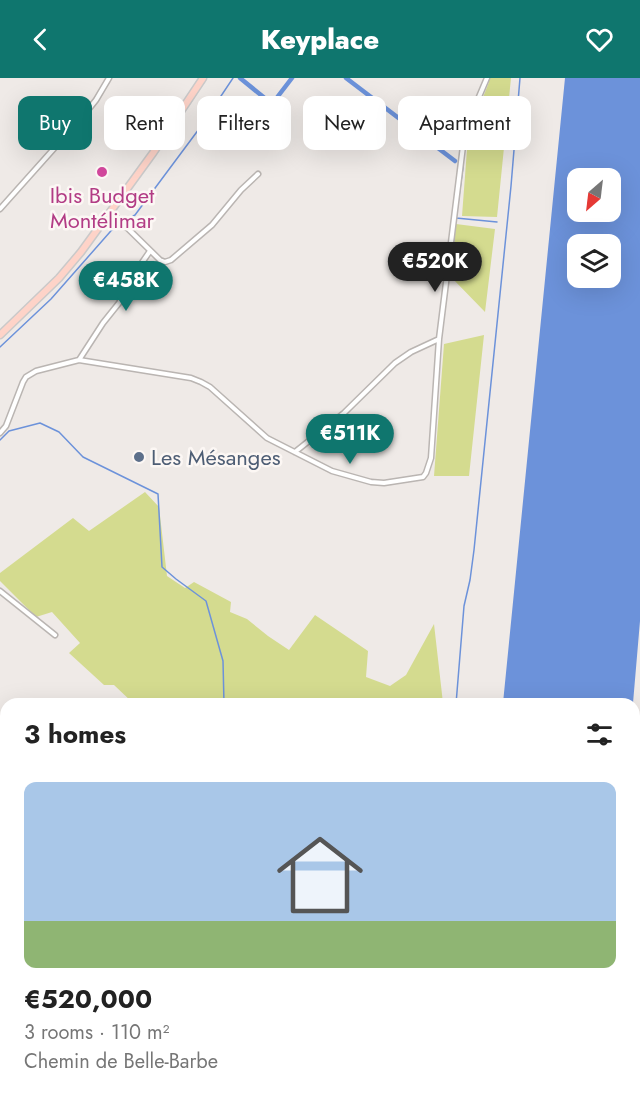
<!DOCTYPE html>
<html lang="en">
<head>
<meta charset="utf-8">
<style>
  :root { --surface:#fff; --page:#f2f2f2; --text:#222; --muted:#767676; --accent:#0f766e }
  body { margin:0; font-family:Jost,sans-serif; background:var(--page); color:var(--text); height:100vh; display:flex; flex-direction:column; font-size:22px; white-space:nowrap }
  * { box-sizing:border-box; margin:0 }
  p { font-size:20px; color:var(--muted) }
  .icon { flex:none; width:33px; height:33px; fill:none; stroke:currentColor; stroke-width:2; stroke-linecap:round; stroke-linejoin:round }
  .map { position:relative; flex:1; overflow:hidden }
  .drawer { position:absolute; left:0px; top:620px; width:640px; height:404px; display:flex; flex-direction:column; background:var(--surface); border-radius:18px 18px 0 0; box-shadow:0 6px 24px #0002 }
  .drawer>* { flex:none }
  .top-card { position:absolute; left:18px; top:18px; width:604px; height:54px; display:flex; gap:12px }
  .needle { width:39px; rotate:208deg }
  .fabs { position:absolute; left:567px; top:90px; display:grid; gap:12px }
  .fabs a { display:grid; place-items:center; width:54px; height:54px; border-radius:12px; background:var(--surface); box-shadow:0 6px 24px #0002; font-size:30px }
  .price { position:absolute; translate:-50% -51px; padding:0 14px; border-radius:21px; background:var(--accent); color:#fff; font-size:20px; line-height:39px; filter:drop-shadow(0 2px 3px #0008) }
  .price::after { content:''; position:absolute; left:50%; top:36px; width:18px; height:14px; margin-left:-9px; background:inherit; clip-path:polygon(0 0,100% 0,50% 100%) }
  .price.on { background:#222; color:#fff }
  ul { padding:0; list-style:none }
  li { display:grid; align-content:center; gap:12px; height:318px; padding:0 24px }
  li span { display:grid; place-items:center; height:186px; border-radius:12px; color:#555 }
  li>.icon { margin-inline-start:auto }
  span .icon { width:108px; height:108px; fill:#fffc; stroke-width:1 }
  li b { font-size:26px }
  h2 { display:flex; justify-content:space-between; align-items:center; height:72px; padding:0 24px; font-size:26px }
  .chip { padding:0 21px; border-radius:12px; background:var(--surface); box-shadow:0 6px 24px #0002; font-size:21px; line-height:54px }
  .chip.on { background:var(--accent); color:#fff }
  header { display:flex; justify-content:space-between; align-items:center; height:78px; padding:0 24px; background:var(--accent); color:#fff; font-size:27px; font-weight:800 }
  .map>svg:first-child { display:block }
</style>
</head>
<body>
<header><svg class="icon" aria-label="back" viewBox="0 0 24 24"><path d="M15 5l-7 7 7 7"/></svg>Keyplace<svg class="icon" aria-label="heart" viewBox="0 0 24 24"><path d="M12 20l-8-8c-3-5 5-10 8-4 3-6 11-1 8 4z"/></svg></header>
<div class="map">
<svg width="640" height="1022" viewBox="0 0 640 1022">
  <rect width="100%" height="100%" fill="#efeae7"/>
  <path fill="#d4db8f" d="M 489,0 L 511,0 L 497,139 L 462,138 L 468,58 L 489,4 Z
    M 456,146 L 495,151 L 485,234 L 451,199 Z
    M 484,257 L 469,398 L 434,398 L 444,266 Z
    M 145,414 L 159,429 L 167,498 L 185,510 L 194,504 L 231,524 L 230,534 L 247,541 L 268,558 L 289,572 L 315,537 L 368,573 L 366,599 L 390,608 L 406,597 L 434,546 L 443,625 L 133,625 L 114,607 L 104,607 L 69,575 L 80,565 L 52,534 L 36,539 L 0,503 L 0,495 L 73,440 L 89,453 Z
    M 6,723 L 6,769 L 0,770 L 0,724 Z
    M 636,838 L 640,838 L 640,980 L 634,960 L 634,862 Z"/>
  <path fill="#6c92da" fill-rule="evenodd" d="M 565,0 L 640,0 L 640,543 L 633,625 L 503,625 ZM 578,100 L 610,100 L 610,134 L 578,134 ZM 578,166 L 610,166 L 610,200 L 578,200 Z
    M 6,808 L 6,894 L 0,895 L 0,809 Z
    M 464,1017 L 569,1017 L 568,1022 L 463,1022 Z"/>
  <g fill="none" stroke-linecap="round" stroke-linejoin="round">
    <path stroke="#6c92da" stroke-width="1.5" d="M 463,89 L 456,140 L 497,144
      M 125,143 L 135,137 L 199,51 L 233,0
      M 0,269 L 51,221 L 117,146
      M 0,362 L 9,353 L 40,345 L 59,354 L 83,379 L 158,416 L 162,489 L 176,501 L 206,523 L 223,583 L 224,626
      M 456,626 L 464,528 L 470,502 L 474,472 L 511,108 L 520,0
      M 638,771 L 640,756
      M 0,778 L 6,777
      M 0,928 L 6,927
      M 634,967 L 640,980 L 634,1015
      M 633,1022 L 634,1017"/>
    <path stroke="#6c92da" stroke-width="4.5" d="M 240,0 L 272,26 L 292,0
      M 346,0 L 455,83
      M 430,1022 L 431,1017"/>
    <path stroke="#6c92da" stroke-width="8" d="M 639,810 L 640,810"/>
    <defs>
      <path id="street" d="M 0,131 L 84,37 L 96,22 L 109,0
        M 111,134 L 160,182 L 165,184 L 171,182 L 212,147 L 241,112 L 258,96
        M 79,282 L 103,245 L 119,225 L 130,202 L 150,173
        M 0,355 L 6,348 L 23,304 L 26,299 L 36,293 L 79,282 L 191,300 L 201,304 L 210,309 L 267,360 L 332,393 L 371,404 L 384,405 L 423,399 L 426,395 L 431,380 L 439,261
        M 295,374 L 344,335 L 395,285 L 411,274 L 439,261 L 464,60 L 470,40 L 487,0
        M 0,513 L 55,557
        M 0,1013 L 5,1006
        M 84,1017 L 88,1022
        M 202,1017 L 209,1022
        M 335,1017 L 342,1022
        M 354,1017 L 361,1022
        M 32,1022 L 36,1017
        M 385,1022 L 386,1017"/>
      <path id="secondary" d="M 634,806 L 640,793
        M 634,823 L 640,833"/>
      <path id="primary" d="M 0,257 L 59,200 L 81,174 L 153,75 L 203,0"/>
    </defs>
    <use href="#street" stroke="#bab5b2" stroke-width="7"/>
    <use href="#secondary" stroke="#bab5b2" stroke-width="8"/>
    <use href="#primary" stroke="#cac9c9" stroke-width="9"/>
    <use href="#street" stroke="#fff" stroke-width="4"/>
    <use href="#secondary" stroke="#fff" stroke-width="5"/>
    <use href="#primary" stroke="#fed3c8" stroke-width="6"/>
  </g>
  <circle fill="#d1479c" stroke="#fcf7f4" stroke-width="2" cx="102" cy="94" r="6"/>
  <circle fill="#5c6f8a" stroke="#fcf7f4" stroke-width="2" cx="139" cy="379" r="6"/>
  <g text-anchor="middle" stroke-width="5" stroke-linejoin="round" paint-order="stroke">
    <g font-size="22" fill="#b23c85" stroke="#fcf7f4">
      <text x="102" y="125">Ibis Budget<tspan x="102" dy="25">Montélimar</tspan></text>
    </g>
    <g font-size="22" fill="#4e5e75" stroke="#fcf7f4" text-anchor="start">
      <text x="151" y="387">Les Mésanges</text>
    </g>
  </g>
</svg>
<div class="fabs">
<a><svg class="needle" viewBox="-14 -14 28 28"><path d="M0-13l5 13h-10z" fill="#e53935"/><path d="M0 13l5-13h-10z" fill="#767676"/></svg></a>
<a><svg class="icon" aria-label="layers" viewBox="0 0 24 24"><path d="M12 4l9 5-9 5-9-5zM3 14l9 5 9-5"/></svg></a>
</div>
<b class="price on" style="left:435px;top:215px">€520K</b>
<b class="price" style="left:126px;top:234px">€458K</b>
<b class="price" style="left:350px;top:387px">€511K</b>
<div class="top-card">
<a class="chip on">Buy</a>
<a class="chip">Rent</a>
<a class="chip">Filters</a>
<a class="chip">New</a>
<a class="chip">Apartment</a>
</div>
<section class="drawer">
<h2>3 homes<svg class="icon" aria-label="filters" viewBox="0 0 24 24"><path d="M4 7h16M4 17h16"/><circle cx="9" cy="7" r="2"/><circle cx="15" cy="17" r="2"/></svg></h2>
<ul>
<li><span style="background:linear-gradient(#a9c7e8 75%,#8fb573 0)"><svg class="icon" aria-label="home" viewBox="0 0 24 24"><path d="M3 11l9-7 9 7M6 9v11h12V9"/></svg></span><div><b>€520,000</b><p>3 rooms · 110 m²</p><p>Chemin de Belle-Barbe</p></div></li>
</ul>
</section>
</div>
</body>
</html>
